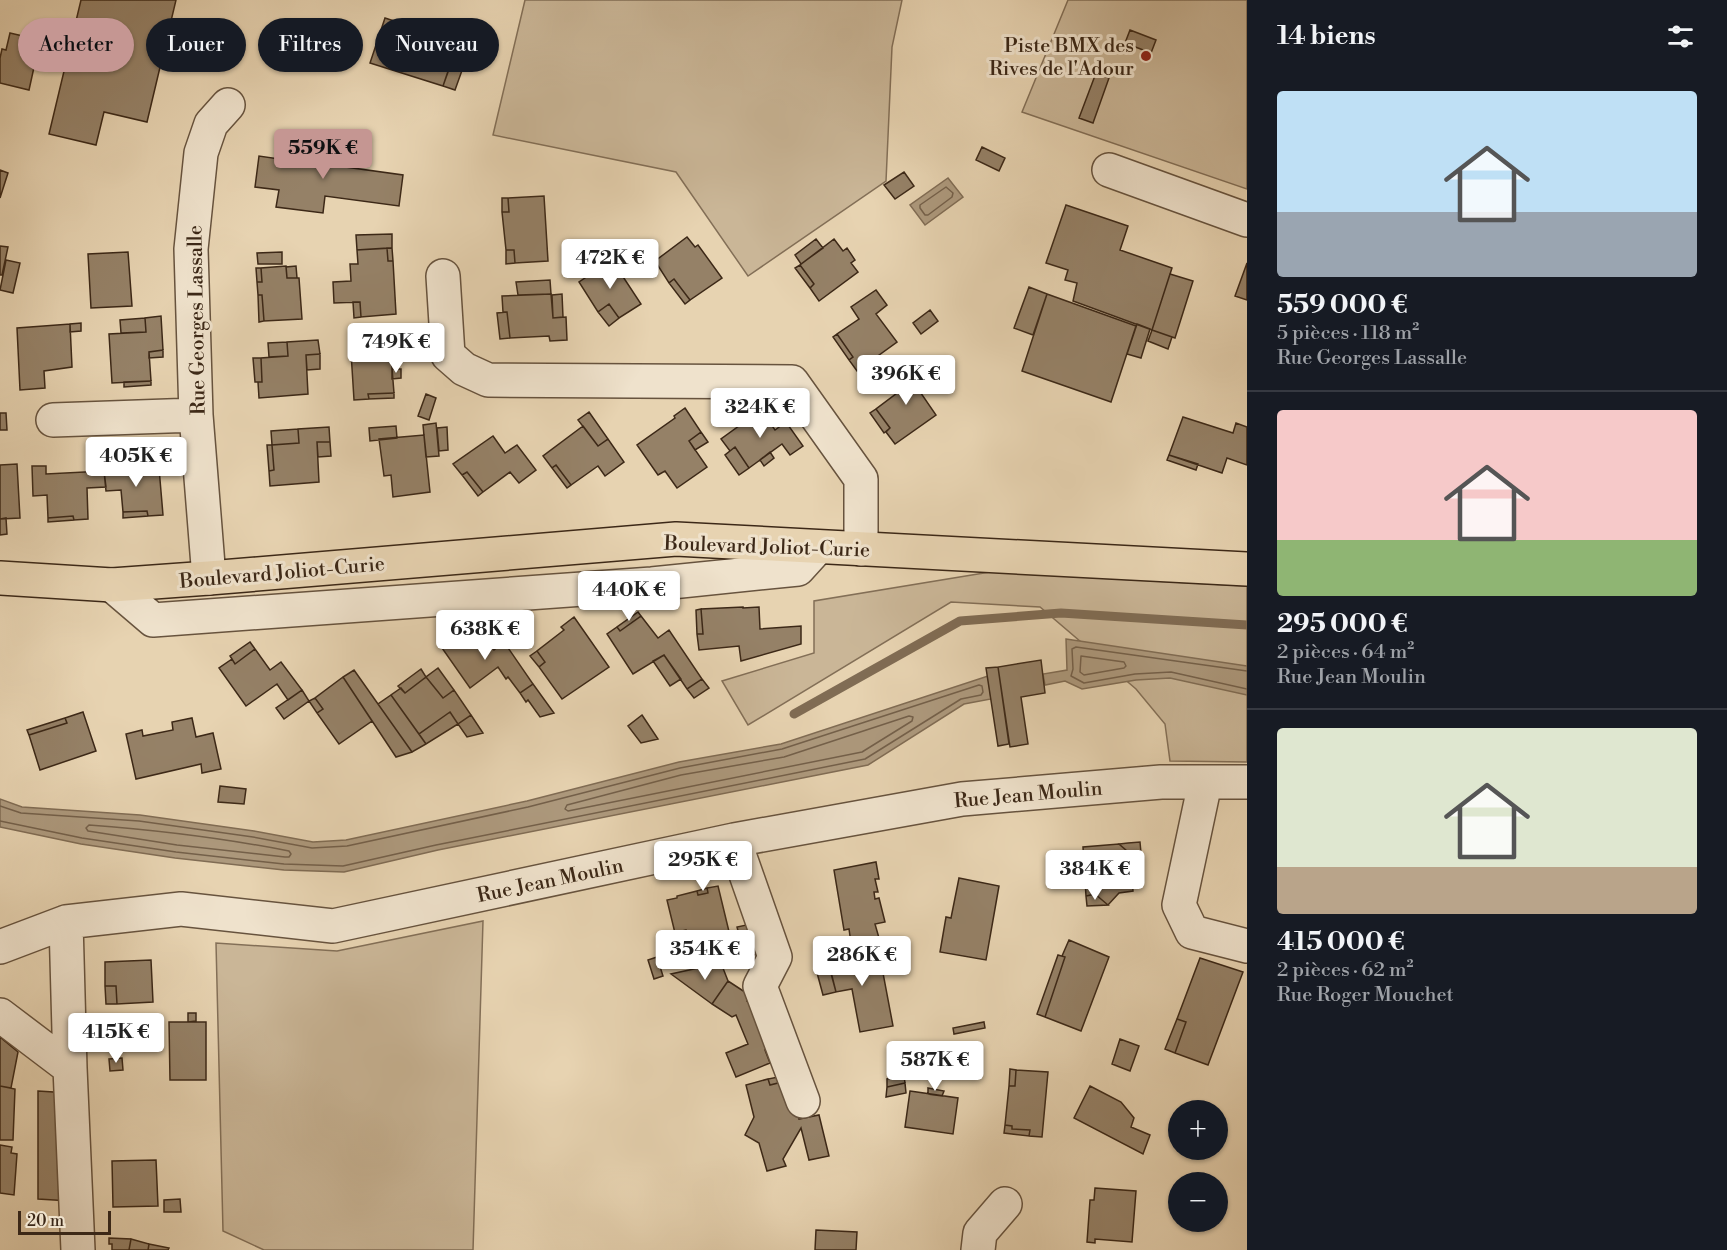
<!DOCTYPE html>
<html lang="fr">
<head>
<meta charset="utf-8">
<style>
  :root { --surface:#171b24; --page:#20242c; --text:#f1f3f6; --muted:#9ea1a6; --line:#363941; --accent:#c59692 }
  body { margin:0; font-family:"Libre Bodoni",serif; background:var(--page); color:var(--text); height:100vh; display:flex; flex-direction:column; font-size:22px; white-space:nowrap }
  * { box-sizing:border-box; margin:0 }
  p { font-size:20px; color:var(--muted) }
  .icon { flex:none; width:33px; height:33px; fill:none; stroke:currentColor; stroke-width:2; stroke-linecap:round; stroke-linejoin:round }
  .map { position:relative; flex:1; overflow:hidden }
  .drawer { display:flex; flex-direction:column; background:var(--surface); width:480px }
  .drawer>* { flex:none }
  .top-card { position:absolute; left:18px; top:18px; width:570px; height:54px; display:flex; gap:12px }
  .fabs { position:absolute; left:1168px; top:1100px; display:grid; gap:12px }
  .fabs a { display:grid; place-items:center; width:60px; height:60px; border-radius:50%; background:var(--surface); box-shadow:0 2px 4px #0004; font-size:30px }
  .scale { position:absolute; left:18px; bottom:15px; width:93px; box-sizing:border-box; padding-left:6px; border:3px solid #3c2817; border-top:0; font-size:16px; line-height:21px; white-space:nowrap; color:#3c2817; -webkit-text-stroke:4px #efe2cc; paint-order:stroke }
  .price { position:absolute; translate:-50% -51px; padding:0 14px; border-radius:6px; background:#fff; color:#222; font-size:20px; line-height:39px; filter:drop-shadow(0 2px 3px #0008) }
  .price::after { content:''; position:absolute; left:50%; top:36px; width:18px; height:14px; margin-left:-9px; background:inherit; clip-path:polygon(0 0,100% 0,50% 100%) }
  .price.current { background:var(--accent); color:#111 }
  ul { padding:0; list-style:none }
  li { display:grid; align-content:center; gap:12px; height:318px; padding:0 30px }
  li+li { border-top:2px solid var(--line) }
  li span { display:grid; place-items:center; height:186px; border-radius:6px; color:#555 }
  li>.icon { margin-inline-start:auto }
  span .icon { width:108px; height:108px; fill:#fffc; stroke-width:1 }
  li b { font-size:26px }
  h2 { display:flex; justify-content:space-between; align-items:center; height:72px; padding:0 30px; font-size:26px }
  .chip { padding:0 21px; border-radius:27px; background:var(--surface); box-shadow:0 2px 4px #0004; font-size:21px; line-height:54px }
  .chip.current { background:var(--accent); color:#111 }
  main { display:flex; flex:1; min-height:0 }
  .map>svg:first-child { display:block }
</style>
</head>
<body>
<main>
<div class="map">
<svg width="1247" height="1250" viewBox="0 0 1247 1250">
  <rect width="100%" height="100%" fill="#e7d3b1"/>
  <filter id="stains"><feTurbulence type="fractalNoise" baseFrequency=".00333" numOctaves="4"/><feColorMatrix values="0 0 0 0 .2 0 0 0 0 .09 0 0 0 0 .02 0 0 0 .5 -.17"/></filter>
  <radialGradient id="worn" r=".72"><stop offset=".6" stop-color="#630" stop-opacity="0"/><stop offset="1" stop-color="#630" stop-opacity=".3"/></radialGradient>
  <path fill="#cab697" stroke="#836f57" stroke-width="1.5" d="M 525,0 L 902,0 L 892,47 L 886,181 L 748,276 L 676,172 L 493,135 Z
    M 1068,0 L 1247,0 L 1247,189 L 1022,112 Z
    M 990,572 L 1247,586 L 1247,762 L 1170,761 L 1165,724 L 1136,689 L 1040,607 L 951,602 L 748,725 L 722,681 L 814,653 L 814,601 Z
    M 483,921 L 473,1250 L 264,1250 L 223,1231 L 216,943 L 337,951 Z"/>
  <path fill="#ad997d" stroke="#806c54" stroke-width="1.5" d="M 948,178 L 963,197 L 925,225 L 910,205 Z
    M 1066,639 L 1247,666 L 1247,695 L 1170,678 L 1136,680 L 1082,689 L 1065,681 L 1045,685 L 1043,674 L 1067,670 Z
    M 988,676 L 991,699 L 964,704 L 868,765 L 438,850 L 344,872 L 284,870 L 175,858 L 81,844 L 0,827 L 0,799 L 22,807 L 140,815 L 254,831 L 313,842 L 346,840 L 527,801 L 679,762 L 781,744 Z"/>
  <g fill="none" stroke-linecap="round" stroke-linejoin="round">
    <path stroke="#74604a" stroke-width="1.5" d="M 946,187 L 953,193 L 952,197 L 928,215 L 925,215 L 920,208 L 920,205 Z
      M 1081,656 L 1124,662 L 1126,666 L 1124,668 L 1084,675 L 1080,672 Z
      M 1247,671 L 1076,647 L 1072,649 L 1073,669 L 1071,676 L 1084,683 L 1135,674 L 1171,672 L 1247,689
      M 909,716 L 913,717 L 912,721 L 862,752 L 568,811 L 565,809 L 567,805 L 681,775 L 784,757 Z
      M 0,806 L 21,813 L 139,821 L 253,837 L 312,848 L 347,846 L 528,807 L 680,768 L 782,749 L 979,685 L 982,686 L 983,692 L 981,695 L 961,699 L 865,759 L 436,845 L 343,866 L 284,864 L 176,852 L 82,838 L 0,821
      M 89,825 C 156,830 223,838 289,851 L 291,854 L 289,857 L 285,857 L 177,845 L 88,831 L 86,828 Z"/>
    <path stroke="#806c54" stroke-width="9" d="M 794,714 L 960,621 L 1061,613 L 1247,625"/>
  </g>
  <path fill="#958167" stroke="#3c2817" stroke-width="1.5" d="M 81,0 L 176,0 L 147,122 L 104,112 L 96,145 L 49,134 Z
    M 385,18 L 458,42 L 443,86 L 370,63 Z
    M 1130,30 L 1156,40 L 1151,53 L 1125,43 Z
    M 10,33 L 40,40 L 29,90 L 0,83 L 0,58 L 2,49 L 6,50 Z
    M 458,44 L 470,48 L 455,90 L 443,86 Z
    M 1096,73 L 1109,78 L 1093,123 L 1079,118 Z
    M 297,135 L 327,139 L 324,164 L 403,175 L 399,206 L 325,196 L 323,213 L 276,207 L 279,190 L 255,187 L 259,156 L 293,161 Z
    M 982,147 L 1005,158 L 999,171 L 976,160 Z
    M 0,170 L 8,173 L 0,198 Z
    M 904,172 L 914,186 L 895,199 L 884,185 Z
    M 544,196 L 548,261 L 515,263 L 514,250 L 506,250 L 502,212 L 509,212 L 508,198 Z
    M 502,198 L 508,198 L 509,212 L 502,212 Z
    M 1066,205 L 1128,226 L 1120,250 L 1172,268 L 1152,330 L 1073,301 L 1077,283 L 1065,280 L 1068,270 L 1046,263 Z
    M 392,234 L 392,248 L 357,250 L 356,235 Z
    M 687,237 L 695,247 L 698,245 L 722,278 L 690,300 L 674,279 L 669,283 L 655,261 Z
    M 816,239 L 823,248 L 801,264 L 795,255 Z
    M 834,239 L 843,251 L 847,248 L 855,260 L 851,263 L 858,272 L 819,301 L 810,288 L 814,284 L 800,265 Z
    M 0,246 L 8,247 L 2,275 L 0,275 Z
    M 387,248 L 392,248 L 393,261 L 388,261 Z
    M 387,248 L 388,261 L 393,261 L 396,314 L 361,317 L 360,302 L 334,303 L 333,282 L 351,281 L 350,264 L 358,264 L 357,250 Z
    M 506,250 L 514,250 L 515,263 L 506,264 Z
    M 128,252 L 132,306 L 91,308 L 88,254 Z
    M 282,252 L 282,264 L 258,264 L 257,253 Z
    M 6,260 L 20,263 L 13,293 L 0,290 Z
    M 612,260 L 641,304 L 619,318 L 609,304 L 598,312 L 579,282 Z
    M 1247,263 L 1247,300 L 1235,296 Z
    M 800,265 L 814,284 L 810,288 L 795,268 Z
    M 286,266 L 287,278 L 299,278 L 302,319 L 264,321 L 262,295 L 258,295 L 257,282 L 262,282 L 261,268 Z
    M 296,266 L 297,278 L 287,278 L 286,267 Z
    M 256,268 L 261,268 L 262,282 L 257,282 Z
    M 1170,274 L 1193,281 L 1175,338 L 1152,330 Z
    M 674,279 L 690,300 L 685,304 L 669,283 Z
    M 550,280 L 551,294 L 518,295 L 516,282 Z
    M 1029,287 L 1047,294 L 1033,335 L 1014,328 Z
    M 876,290 L 887,305 L 876,314 L 897,342 L 857,371 L 849,360 L 853,357 L 837,334 L 859,319 L 851,307 Z
    M 551,294 L 553,318 L 566,317 L 567,340 L 550,341 L 549,336 L 510,338 L 507,312 L 503,312 L 502,296 Z
    M 562,294 L 563,317 L 553,318 L 552,295 Z
    M 1047,294 L 1136,326 L 1111,402 L 1022,371 Z
    M 258,295 L 262,295 L 264,321 L 259,322 Z
    M 353,302 L 360,302 L 361,317 L 354,318 Z
    M 609,304 L 619,318 L 609,326 L 598,312 Z
    M 930,310 L 938,321 L 921,334 L 913,323 Z
    M 507,312 L 510,338 L 500,339 L 497,313 Z
    M 161,316 L 163,350 L 149,352 L 151,381 L 112,383 L 109,334 L 146,332 L 145,318 Z
    M 145,318 L 146,332 L 121,333 L 120,320 Z
    M 81,323 L 81,331 L 70,332 L 70,324 Z
    M 70,324 L 72,367 L 44,371 L 45,388 L 20,390 L 17,328 Z
    M 1137,324 L 1150,329 L 1141,358 L 1127,354 Z
    M 1152,330 L 1172,337 L 1168,349 L 1148,341 Z
    M 401,334 L 402,355 L 391,356 L 394,393 L 368,394 L 369,399 L 354,400 L 351,352 L 375,351 L 374,336 Z
    M 837,334 L 853,357 L 849,360 L 833,337 Z
    M 353,339 L 374,339 L 375,351 L 354,352 Z
    M 318,340 L 320,354 L 306,355 L 308,394 L 259,398 L 258,382 L 262,382 L 261,358 L 288,356 L 287,342 Z
    M 287,342 L 288,356 L 269,357 L 268,343 Z
    M 163,350 L 163,357 L 149,358 L 149,352 Z
    M 320,354 L 320,369 L 307,370 L 306,355 Z
    M 253,358 L 261,358 L 262,382 L 255,382 Z
    M 916,364 L 927,379 L 916,386 L 936,415 L 895,444 L 886,432 L 890,428 L 876,409 L 897,393 L 890,383 Z
    M 392,369 L 401,369 L 401,378 L 392,379 Z
    M 151,381 L 151,385 L 124,387 L 124,382 Z
    M 394,393 L 394,398 L 369,399 L 368,394 Z
    M 426,394 L 436,398 L 429,420 L 418,416 Z
    M 685,408 L 701,432 L 689,441 L 707,467 L 677,488 L 665,471 L 658,475 L 637,445 L 675,418 L 674,416 Z
    M 876,409 L 890,428 L 884,433 L 870,413 Z
    M 761,410 L 775,430 L 786,422 L 803,446 L 790,455 L 782,444 L 749,468 L 735,447 L 730,451 L 721,439 Z
    M 589,412 L 608,439 L 598,446 L 578,420 Z
    M 0,413 L 6,413 L 7,430 L 0,430 Z
    M 1183,417 L 1233,433 L 1236,423 L 1247,427 L 1247,465 L 1227,458 L 1222,473 L 1169,455 Z
    M 436,423 L 439,456 L 426,457 L 423,425 Z
    M 396,426 L 397,438 L 370,441 L 369,428 Z
    M 583,426 L 598,446 L 608,439 L 624,462 L 605,476 L 598,466 L 571,485 L 556,465 L 552,468 L 543,456 Z
    M 329,427 L 330,442 L 317,442 L 319,482 L 270,486 L 269,471 L 274,470 L 272,445 L 299,443 L 298,429 Z
    M 447,427 L 448,450 L 439,451 L 437,428 Z
    M 298,429 L 299,443 L 272,445 L 271,431 Z
    M 701,432 L 708,442 L 695,450 L 689,441 Z
    M 424,435 L 430,492 L 393,497 L 391,475 L 384,476 L 379,439 Z
    M 493,436 L 505,453 L 517,445 L 536,470 L 519,483 L 510,472 L 483,492 L 467,472 L 462,475 L 453,464 Z
    M 317,442 L 330,442 L 331,456 L 318,457 Z
    M 267,445 L 272,445 L 274,470 L 269,471 Z
    M 735,447 L 749,468 L 739,475 L 725,455 Z
    M 770,452 L 774,458 L 764,466 L 760,460 Z
    M 1169,455 L 1198,464 L 1196,470 L 1167,460 Z
    M 120,462 L 120,471 L 159,468 L 163,515 L 148,516 L 147,511 L 123,512 L 121,490 L 106,491 L 104,471 L 104,464 Z
    M 17,464 L 20,518 L 0,519 L 0,465 Z
    M 556,465 L 571,485 L 567,488 L 552,468 Z
    M 32,466 L 46,466 L 46,474 L 104,471 L 106,487 L 87,488 L 88,519 L 74,520 L 73,516 L 48,518 L 47,495 L 33,496 Z
    M 467,472 L 483,492 L 478,496 L 462,475 Z
    M 147,511 L 148,516 L 123,518 L 123,512 Z
    M 73,516 L 74,520 L 48,522 L 48,518 Z
    M 6,518 L 7,534 L 0,535 L 0,519 Z
    M 743,607 L 743,608 L 759,607 L 760,629 L 801,626 L 801,644 L 741,661 L 739,646 L 699,650 L 697,634 L 703,634 L 701,609 Z
    M 701,609 L 703,634 L 697,634 L 696,610 Z
    M 638,612 L 641,616 L 620,631 L 617,627 Z
    M 641,616 L 658,638 L 669,630 L 702,679 L 687,689 L 664,655 L 633,674 L 607,634 L 617,627 L 620,631 Z
    M 574,617 L 609,667 L 562,699 L 539,667 L 545,662 L 537,651 L 564,630 L 561,627 Z
    M 465,620 L 471,621 L 479,629 L 457,644 L 451,636 L 452,631 Z
    M 479,629 L 494,650 L 504,642 L 533,684 L 520,693 L 508,677 L 506,679 L 498,667 L 470,688 L 442,648 L 454,640 L 457,644 Z
    M 250,642 L 255,649 L 235,664 L 230,656 Z
    M 255,649 L 270,670 L 281,662 L 302,690 L 288,700 L 277,684 L 246,706 L 219,668 L 232,659 L 235,664 Z
    M 537,651 L 545,662 L 539,667 L 530,656 Z
    M 664,655 L 681,679 L 670,686 L 653,661 Z
    M 1041,660 L 1045,693 L 1021,697 L 1028,744 L 1010,747 L 998,667 Z
    M 998,667 L 1009,744 L 998,746 L 986,668 Z
    M 438,668 L 454,690 L 443,698 L 426,677 Z
    M 421,669 L 426,677 L 405,693 L 398,686 Z
    M 354,670 L 378,704 L 412,752 L 396,757 L 343,677 Z
    M 343,677 L 372,721 L 339,744 L 317,713 L 323,709 L 315,698 Z
    M 426,677 L 443,698 L 454,690 L 471,715 L 458,724 L 450,712 L 419,734 L 391,695 L 401,688 L 405,693 Z
    M 702,679 L 709,688 L 694,698 L 687,689 Z
    M 533,684 L 554,713 L 540,717 L 528,700 L 526,702 L 520,693 Z
    M 302,690 L 309,701 L 284,719 L 276,708 Z
    M 391,695 L 426,744 L 412,752 L 378,704 Z
    M 315,698 L 323,709 L 317,713 L 309,701 Z
    M 83,712 L 96,751 L 40,770 L 29,735 L 67,723 L 65,718 Z
    M 450,712 L 458,724 L 426,744 L 419,734 Z
    M 471,715 L 483,733 L 467,737 L 458,724 Z
    M 642,715 L 658,739 L 641,743 L 628,726 Z
    M 65,718 L 67,723 L 29,735 L 27,730 Z
    M 192,718 L 196,737 L 213,733 L 221,769 L 202,773 L 201,764 L 136,779 L 126,734 L 142,730 L 143,736 L 173,730 L 172,722 Z
    M 220,786 L 246,789 L 244,804 L 218,802 Z
    M 1140,842 L 1142,864 L 1119,844 L 1128,843 Z
    M 1119,844 L 1142,864 L 1132,878 L 1133,891 L 1119,893 L 1108,905 L 1095,894 L 1086,896 L 1083,847 Z
    M 876,862 L 879,879 L 875,879 L 878,892 L 874,892 L 875,899 L 879,898 L 885,922 L 875,924 L 879,938 L 851,943 L 849,929 L 844,930 L 834,870 Z
    M 959,878 L 999,886 L 986,960 L 940,952 L 946,917 L 951,918 Z
    M 718,886 L 732,944 L 691,954 L 686,930 L 675,933 L 667,900 L 677,898 L 677,896 L 697,891 L 698,895 L 708,893 L 707,888 Z
    M 707,888 L 708,893 L 698,895 L 697,891 Z
    M 1095,894 L 1108,905 L 1087,906 L 1086,896 Z
    M 751,924 L 762,953 L 745,957 L 737,927 Z
    M 1069,940 L 1109,957 L 1081,1031 L 1045,1017 L 1065,957 L 1062,956 Z
    M 849,943 L 852,962 L 880,957 L 893,1026 L 860,1032 L 852,989 L 836,992 L 825,948 Z
    M 1058,955 L 1065,957 L 1045,1017 L 1037,1014 Z
    M 657,957 L 663,976 L 654,979 L 648,960 Z
    M 1200,958 L 1243,972 L 1208,1065 L 1175,1053 L 1186,1022 L 1177,1019 Z
    M 151,960 L 153,1002 L 117,1004 L 116,986 L 105,986 L 105,962 Z
    M 721,963 L 728,981 L 712,1004 L 671,974 Z
    M 829,966 L 836,992 L 823,995 L 816,969 Z
    M 728,981 L 751,996 L 747,1001 L 756,1007 L 778,1045 L 765,1050 L 770,1063 L 736,1077 L 726,1053 L 748,1044 L 736,1015 L 732,1017 L 712,1004 Z
    M 105,986 L 116,986 L 117,1004 L 106,1004 Z
    M 188,1013 L 196,1013 L 196,1021 L 188,1022 Z
    M 1177,1019 L 1186,1022 L 1175,1053 L 1165,1049 Z
    M 169,1022 L 206,1022 L 206,1080 L 170,1080 Z
    M 984,1022 L 985,1028 L 954,1034 L 953,1028 Z
    M 0,1037 L 18,1052 L 11,1088 L 0,1086 Z
    M 1120,1039 L 1139,1046 L 1130,1071 L 1112,1064 Z
    M 122,1058 L 123,1070 L 110,1071 L 109,1059 Z
    M 1010,1069 L 1016,1070 L 1015,1086 L 1009,1086 Z
    M 1016,1070 L 1048,1072 L 1042,1137 L 1029,1136 L 1030,1130 L 1012,1129 L 1012,1126 L 1005,1125 L 1009,1086 L 1015,1086 Z
    M 788,1075 L 790,1080 L 770,1085 L 768,1079 Z
    M 904,1076 L 905,1083 L 887,1087 L 887,1079 Z
    M 768,1079 L 770,1085 L 790,1080 L 799,1119 L 819,1115 L 829,1156 L 809,1160 L 801,1128 L 783,1159 L 786,1166 L 767,1171 L 759,1143 L 745,1135 L 754,1117 L 746,1085 Z
    M 905,1083 L 906,1093 L 886,1097 L 887,1087 Z
    M 0,1086 L 15,1089 L 13,1140 L 0,1140 Z
    M 1090,1086 L 1121,1102 L 1134,1118 L 1131,1127 L 1150,1135 L 1143,1154 L 1074,1118 Z
    M 928,1088 L 944,1091 L 942,1096 L 928,1094 Z
    M 38,1091 L 69,1093 L 70,1201 L 38,1199 Z
    M 910,1091 L 958,1098 L 953,1134 L 905,1127 Z
    M 1005,1125 L 1012,1126 L 1012,1129 L 1030,1130 L 1029,1136 L 1004,1133 Z
    M 0,1145 L 12,1147 L 11,1153 L 17,1154 L 14,1195 L 0,1193 Z
    M 156,1160 L 158,1206 L 113,1207 L 112,1161 Z
    M 1095,1188 L 1136,1191 L 1132,1242 L 1095,1239 L 1095,1243 L 1087,1242 L 1090,1200 L 1094,1200 Z
    M 180,1199 L 181,1212 L 164,1212 L 164,1200 Z
    M 816,1230 L 857,1232 L 856,1250 L 815,1250 Z
    M 109,1238 L 131,1239 L 129,1250 L 112,1250 L 112,1244 L 109,1244 Z
    M 131,1239 L 149,1244 L 148,1250 L 129,1250 Z
    M 149,1244 L 169,1248 L 168,1250 L 148,1250 Z"/>
  <g fill="none" stroke-linecap="round" stroke-linejoin="round">
    <defs>
      <path id="minor" d="M 1109,170 L 1247,220
        M 443,276 L 448,355 L 464,369 L 488,380 L 792,382 L 861,479 L 861,549
        M 53,420 L 196,415
        M 209,578 L 196,415 L 191,249 L 201,153 L 211,124 L 228,105
        M 112,585 L 153,620 L 652,584 L 798,569 L 818,547
        M 1205,783 L 1179,905 L 1192,932 L 1247,946
        M 734,840 L 775,957 L 760,986 L 803,1101
        M 66,922 L 70,1068 L 78,1250
        M 0,947 L 66,922 L 181,909 L 333,926 L 734,840 L 962,799 L 1161,782 L 1247,782
        M 0,1015 L 70,1068
        M 978,1250 L 980,1233 L 1005,1204"/>
      <path id="major" d="M 0,578 L 112,585 L 209,578 L 676,539 L 1247,569"/>
    </defs>
    <use href="#minor" stroke="#67533e" stroke-width="36"/>
    <use href="#major" stroke="#3c2817" stroke-width="36"/>
    <use href="#minor" stroke="#efe2cc" stroke-width="33"/>
    <use href="#major" stroke="#e7d3b1" stroke-width="33"/>
  </g>
  <circle fill="#8f2418" stroke="#efe2cc" stroke-width="2" cx="1146" cy="56" r="6"/>
  <g text-anchor="middle" stroke-width="6" stroke-linejoin="round" paint-order="stroke">
    <g font-size="20" fill="#3c2817" stroke="#efe2cc" text-anchor="end">
      <text x="1134" y="52">Piste BMX des<tspan x="1134" dy="23">Rives de l'Adour</tspan></text>
    </g>
    <g font-size="20" fill="#3c2817" stroke="#efe2cc">
      <text transform="translate(196 320) rotate(-91)" y="7">Rue Georges Lassalle</text>
      <text transform="translate(767 546) rotate(2)" y="7">Boulevard Joliot-Curie</text>
      <text transform="translate(282 572) rotate(-5)" y="7">Boulevard Joliot-Curie</text>
      <text transform="translate(1028 794) rotate(-5)" y="7">Rue Jean Moulin</text>
      <text transform="translate(550 880) rotate(-12)" y="7">Rue Jean Moulin</text>
    </g>
  </g>
  <rect width="100%" height="100%" filter="url(#stains)"/>
  <rect width="100%" height="100%" fill="url(#worn)"/>
</svg>
<div class="fabs">
<a>+</a>
<a>−</a>
</div>
<div class="scale">20 m</div>
<b class="price current" style="left:323px;top:180px">559K €</b>
<b class="price" style="left:610px;top:290px">472K €</b>
<b class="price" style="left:396px;top:374px">749K €</b>
<b class="price" style="left:906px;top:406px">396K €</b>
<b class="price" style="left:760px;top:439px">324K €</b>
<b class="price" style="left:136px;top:488px">405K €</b>
<b class="price" style="left:629px;top:622px">440K €</b>
<b class="price" style="left:485px;top:661px">638K €</b>
<b class="price" style="left:703px;top:892px">295K €</b>
<b class="price" style="left:1095px;top:901px">384K €</b>
<b class="price" style="left:705px;top:981px">354K €</b>
<b class="price" style="left:862px;top:987px">286K €</b>
<b class="price" style="left:116px;top:1064px">415K €</b>
<b class="price" style="left:935px;top:1092px">587K €</b>
<div class="top-card">
<a class="chip current">Acheter</a>
<a class="chip">Louer</a>
<a class="chip">Filtres</a>
<a class="chip">Nouveau</a>
</div>
</div>
<section class="drawer">
<h2>14 biens<svg class="icon" aria-label="filters" viewBox="0 0 24 24"><path d="M4 7h16M4 17h16"/><circle cx="9" cy="7" r="2"/><circle cx="15" cy="17" r="2"/></svg></h2>
<ul>
<li><span style="background:linear-gradient(#bfe0f5 65%,#9aa5b1 0)"><svg class="icon" aria-label="home" viewBox="0 0 24 24"><path d="M3 11l9-7 9 7M6 9v11h12V9"/></svg></span><div><b>559 000 €</b><p>5 pièces · 118 m²</p><p>Rue Georges Lassalle</p></div></li>
<li><span style="background:linear-gradient(#f6c9c9 70%,#8fb573 0)"><svg class="icon" aria-label="home" viewBox="0 0 24 24"><path d="M3 11l9-7 9 7M6 9v11h12V9"/></svg></span><div><b>295 000 €</b><p>2 pièces · 64 m²</p><p>Rue Jean Moulin</p></div></li>
<li><span style="background:linear-gradient(#dfe7d0 75%,#b9a48a 0)"><svg class="icon" aria-label="home" viewBox="0 0 24 24"><path d="M3 11l9-7 9 7M6 9v11h12V9"/></svg></span><div><b>415 000 €</b><p>2 pièces · 62 m²</p><p>Rue Roger Mouchet</p></div></li>
</ul>
</section>
</main>
</body>
</html>
